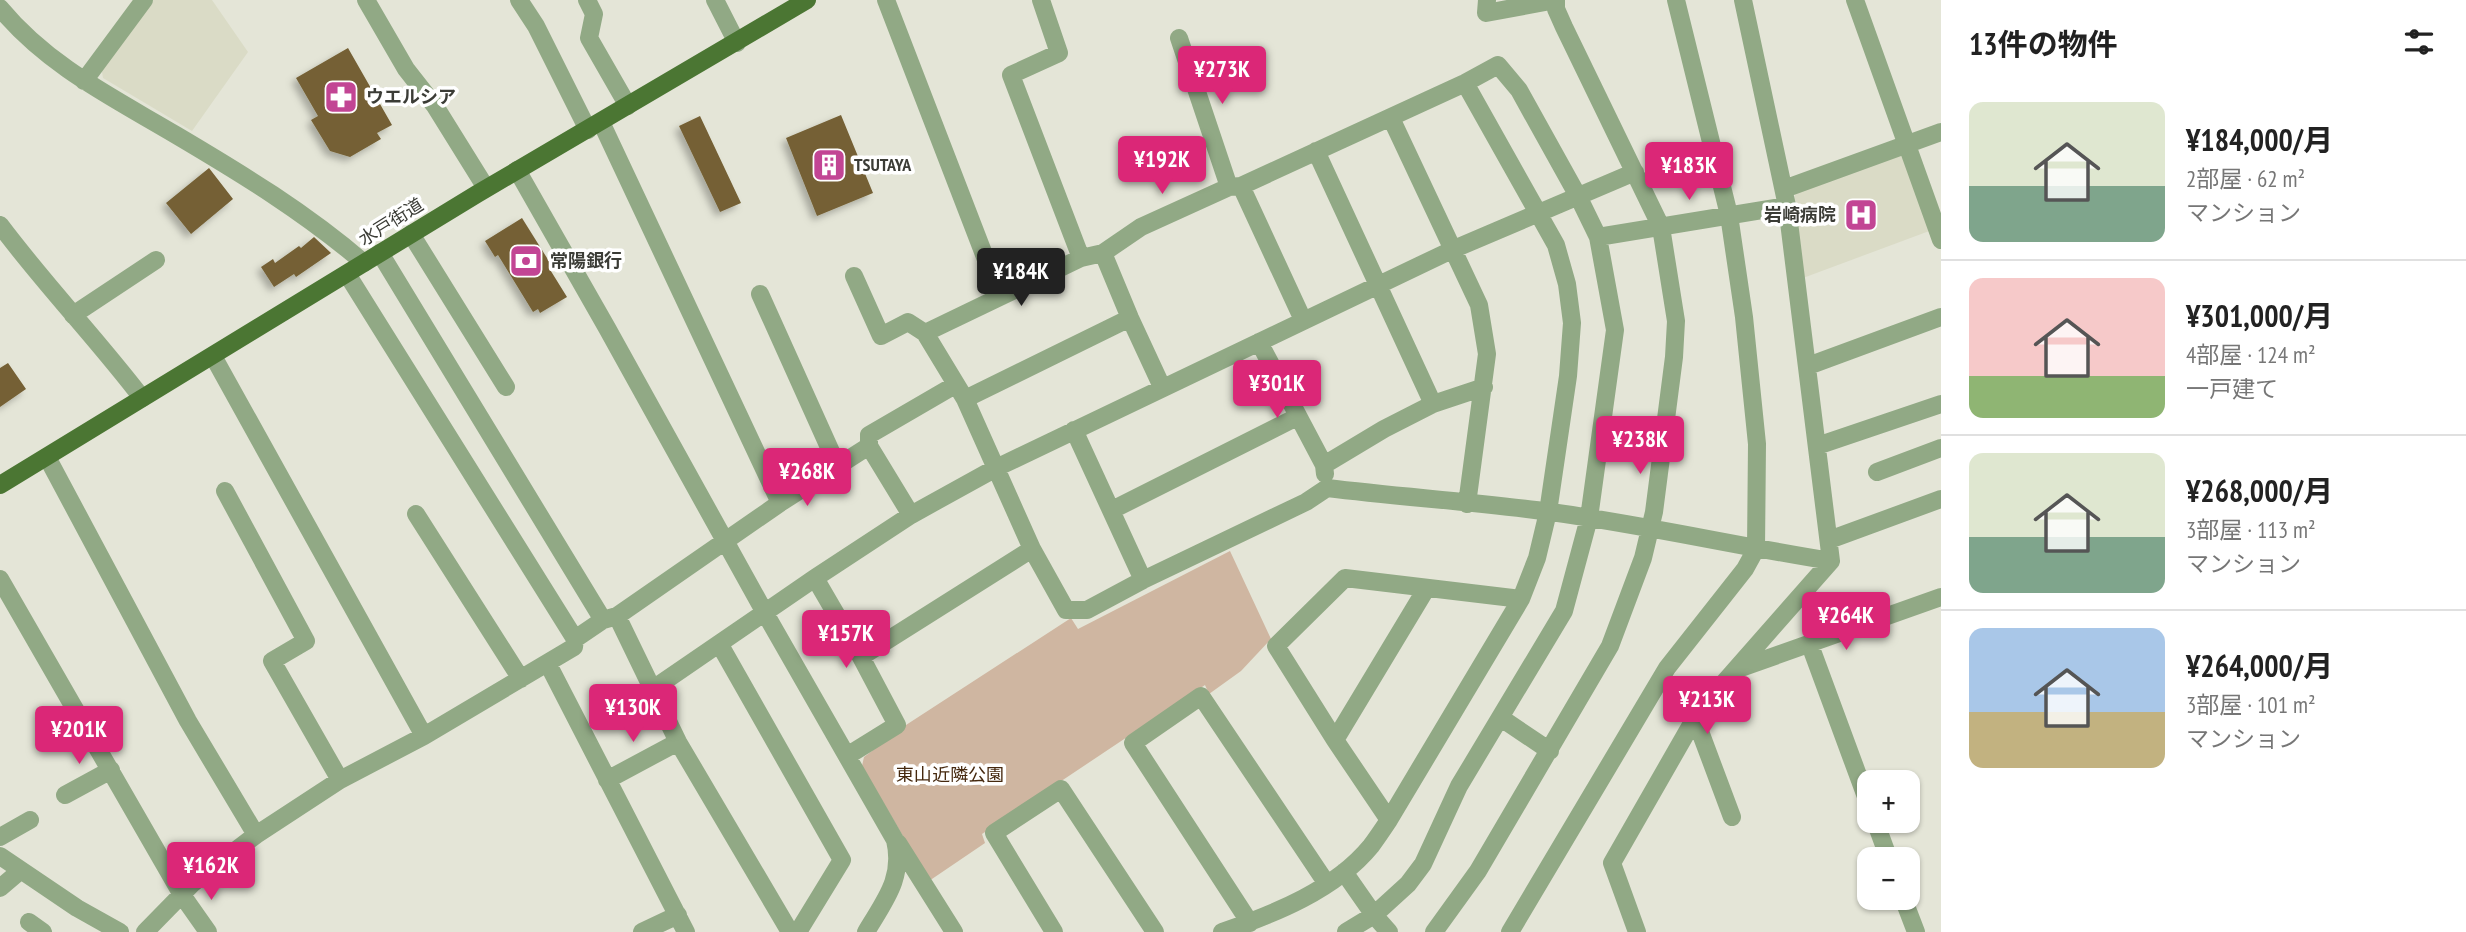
<!DOCTYPE html>
<html lang="ja">
<head>
<meta charset="utf-8">
<style>
  :root { --surface:#fff; --page:#f2f2f2; --text:#222; --muted:#767676; --line:#e0e0e0; --accent:#db2777 }
  body { margin:0; font-family:"PT Sans Narrow","Noto Sans JP",sans-serif; background:var(--page); color:var(--text); height:100vh; display:flex; flex-direction:column; font-size:26px; white-space:nowrap }
  * { box-sizing:border-box; margin:0 }
  p { font-size:23px; color:var(--muted) }
  .icon { flex:none; width:38px; height:38px; fill:none; stroke:currentColor; stroke-width:2; stroke-linecap:round; stroke-linejoin:round }
  .map { position:relative; flex:1; overflow:hidden }
  .details { display:flex; flex-direction:column; background:var(--surface); width:525px }
  .details>* { flex:none }
  .controls { position:absolute; left:1857px; top:770px; display:grid; gap:14px }
  .controls a { display:grid; place-items:center; width:63px; height:63px; border-radius:14px; background:var(--surface); box-shadow:0 2px 5px #0004; font-size:35px }
  .price { position:absolute; translate:-50% -60px; padding:0 16px; border-radius:7px; background:var(--accent); color:#fff; font-size:23px; line-height:46px; filter:drop-shadow(0 2px 4px #0008) }
  .price::after { content:''; position:absolute; left:50%; top:42px; width:21px; height:16px; margin-left:-10px; background:inherit; clip-path:polygon(0 0,100% 0,50% 100%) }
  .price.current { background:#222; color:#fff }
  ul { padding:0; list-style:none }
  li { display:flex; align-items:center; gap:21px; height:175px; padding:0 28px }
  li+li { border-top:2px solid var(--line) }
  li span { display:grid; place-items:center; flex:none; width:196px; height:140px; border-radius:14px; color:#555 }
  li>.icon { margin-inline-start:auto }
  span .icon { width:84px; height:84px; fill:#fffc; stroke-width:1 }
  li b { font-size:30px }
  h2 { display:flex; justify-content:space-between; align-items:center; height:84px; padding:0 28px; font-size:30px }
  main { display:flex; flex:1; min-height:0 }
  .map>svg:first-child { display:block }
</style>
</head>
<body>
<main>
<div class="map">
<svg width="1941" height="932" viewBox="0 0 1941 932">
  <defs>
    <filter id="shadow"><feDropShadow dx="-4.5" dy="4.5" stdDeviation="3.5" flood-color="#0004"/></filter>
  </defs>
  <rect width="100%" height="100%" fill="#e4e5d7"/>
  <path fill="#dadbc6" d="M 151,0 L 212,0 L 248,52 L 192,131 L 103,78 L 101,66 Z
    M 1904,153 L 1932,230 L 1803,278 L 1794,201 L 1796,191 Z"/>
  <path fill="#cfb6a1" d="M 1230,551 L 1271,639 L 1241,671 L 1209,694 L 1205,685 L 982,834 L 985,843 L 929,881 L 862,766 L 864,757 L 906,725 L 1071,618 L 1078,629 Z"/>
  <path fill="#746034" filter="url(#shadow)" d="M 348,48 L 392,125 L 377,133 L 381,139 L 350,157 L 330,151 L 311,120 L 318,116 L 296,78 Z
    M 841,115 L 873,193 L 817,216 L 786,138 Z
    M 700,116 L 741,203 L 720,212 L 679,126 Z
    M 209,168 L 233,199 L 191,234 L 166,203 Z
    M 522,218 L 552,266 L 549,268 L 567,297 L 540,313 L 538,309 L 533,312 L 498,255 L 495,257 L 485,241 Z
    M 314,237 L 331,253 L 296,277 L 294,274 L 274,287 L 261,267 L 273,259 L 275,263 L 299,246 L 301,248 Z
    M 8,363 L 26,389 L 0,407 L 0,368 Z"/>
  <g fill="none" stroke-linecap="round" stroke-linejoin="round">
    <path stroke="#91a985" stroke-width="18" d="M 366,0 L 406,69 L 435,106 L 486,188
      M 519,0 L 536,26 L 588,130
      M 587,0 L 594,14 L 589,38 L 628,106
      M 715,0 L 737,43
      M 886,0 L 1000,296
      M 1041,0 L 1059,53 L 1011,75 L 1081,258
      M 1487,0 L 1486,13 L 1556,0
      M 1855,0 L 1941,240
      M 0,8 C 48,66 112,97 176,135 C 242,174 306,213 364,263
      M 1179,38 L 1229,187
      M 84,81 L 144,0
      M 1391,118 L 1479,305 L 1487,354 L 1467,504
      M 601,122 L 780,503
      M 1316,151 L 1433,404
      M 517,170 L 607,328 L 765,613 L 895,840 C 904,878 885,900 866,932
      M 1241,186 L 1303,320
      M 1784,189 L 1941,132
      M 0,225 C 45,285 97,339 142,398
      M 411,234 L 506,387
      M 1598,237 L 1787,206
      M 380,253 L 603,620
      M 1103,253 L 1141,227 L 1229,187 L 1241,186 L 1465,83 L 1498,65 L 1519,90 L 1579,198 L 1598,237 L 1615,330 L 1589,518 L 1564,611 L 1459,786 L 1423,864 L 1408,884 L 1374,915 L 1346,932
      M 347,274 L 575,639
      M 854,276 L 881,336 L 908,322 L 925,333
      M 760,294 L 837,465
      M 73,315 L 156,260
      M 1259,342 L 1324,465 L 1325,474
      M 213,356 L 424,736
      M 1808,366 L 1941,317
      M 1162,387 L 1130,318 L 1103,253 L 1081,258 L 925,333 L 965,399 L 1032,549 L 1066,610 L 1087,610 L 1143,580 L 1306,502 L 1327,488 C 1401,497 1477,502 1551,512 C 1645,525 1737,546 1831,561
      M 965,399 L 1130,318
      M 1074,430 L 1143,580
      M 1817,446 L 1941,404
      M 47,457 L 188,721 L 256,835
      M 1324,465 L 1384,429 L 1433,404 L 1484,387
      M 1877,472 L 1941,448
      M 225,491 L 306,641 L 272,661 L 340,780
      M 1112,510 L 1297,417
      M 416,514 L 521,679
      M 911,515 L 869,446 L 869,435 L 955,385
      M 1829,540 L 1941,499
      M 815,578 L 861,657 L 897,725 L 847,756
      M 0,579 L 182,895 L 208,932
      M 617,616 L 678,742 L 790,932
      M 720,645 L 842,860 L 798,932
      M 1810,645 L 1869,805
      M 861,657 L 1032,549
      M 548,664 L 686,932
      M 1738,669 L 1941,597
      M 653,689 L 815,578 L 911,515 L 996,468 L 1454,249 L 1635,172
      M 1501,718 L 1550,751
      M 1695,718 L 1732,817
      M 1335,740 L 1276,646 L 1345,578 L 1521,599
      M 607,780 L 678,742
      M 65,795 L 111,770
      M 1389,820 L 1335,740 L 1426,589
      M 1875,821 L 1889,859
      M 0,837 L 30,820
      M 898,843 L 954,932
      M 0,856 L 77,908 L 120,932
      M 1344,872 L 1374,915 L 1389,932
      M 0,888 L 20,871
      M 1903,898 L 1916,932
      M 29,922 L 43,932
      M 1250,923 L 1133,743 L 1201,696 L 1327,884
      M 145,932 L 193,883 L 256,835 L 340,780 L 424,736 L 574,647 L 575,639 L 603,620 L 617,616 L 780,503 L 869,446
      M 642,932 L 678,915
      M 1054,932 L 994,833 L 1061,789 L 1155,932
      M 1222,932 C 1274,914 1335,890 1371,846 C 1377,838 1383,829 1389,820 L 1521,599 L 1537,558 L 1548,512 L 1568,376 L 1572,323 L 1567,284 L 1556,245 L 1465,83
      M 1434,932 L 1478,871 L 1610,646 L 1643,558 L 1654,512 L 1674,357 L 1676,321 L 1661,227 L 1564,27 L 1556,9 L 1556,0
      M 1510,932 L 1667,668 L 1745,569 L 1756,549 L 1757,444 L 1744,317 L 1729,215 L 1676,0
      M 1637,932 L 1612,863 L 1699,711 L 1831,561 L 1787,206 L 1743,0"/>
    <path stroke="#4b7633" stroke-width="18" d="M 0,485 L 477,194 L 807,0"/>
  </g>
  <defs>
    <symbol id="pharmacy-square" viewBox="-11 -11 22 22"><rect x="-9" y="-9" width="18" height="18" rx="4" fill="#c24594" stroke="#fff"/><path d="M-2-6h4v4h4v4h-4v4h-4v-4h-4v-4h4Z" fill="#fff"/></symbol>
    <symbol id="building-square" viewBox="-11 -11 22 22"><rect x="-9" y="-9" width="18" height="18" rx="4" fill="#c24594" stroke="#fff"/><path d="M-4-6H4V6H1V3H-1V6H-4ZM-2.5-4.3h1.7v1.8h-1.7ZM.8-4.3h1.7v1.8H.8ZM-2.5-1h1.7V.8h-1.7ZM.8-1h1.7V.8H.8Z" fill="#fff"/></symbol>
    <symbol id="hospital-square" viewBox="-11 -11 22 22"><rect x="-9" y="-9" width="18" height="18" rx="4" fill="#c24594" stroke="#fff"/><path d="M-5-5h3v3.5h4V-5h3V5h-3V1.5h-4V5h-3Z" fill="#fff"/></symbol>
    <symbol id="bank-square" viewBox="-11 -11 22 22"><rect x="-9" y="-9" width="18" height="18" rx="4" fill="#c24594" stroke="#fff"/><path d="M-6-4H6V4H-6ZM0-2.3a2.3 2.3 0 1 0 0 4.6a2.3 2.3 0 1 0 0-4.6Z" fill="#fff"/></symbol>
  </defs>
  <g fill-rule="evenodd">
    <use href="#pharmacy-square" x="322" y="78" width="38" height="38"/>
    <use href="#building-square" x="810" y="146" width="38" height="38"/>
    <use href="#hospital-square" x="1842" y="196" width="38" height="38"/>
    <use href="#bank-square" x="507" y="242" width="38" height="38"/>
  </g>
  <g text-anchor="middle" stroke-width="7" stroke-linejoin="round" paint-order="stroke">
    <g font-size="18" font-weight="bold" fill="#3b3c36" stroke="#fff" text-anchor="start">
      <text x="366" y="103">ウエルシア</text>
      <text x="854" y="171">TSUTAYA</text>
      <text x="1836" y="221" text-anchor="end">岩崎病院</text>
      <text x="550" y="267">常陽銀行</text>
    </g>
    <g font-size="18" fill="#3b3c36" stroke="#fff">
      <text transform="translate(391 222) rotate(-32)" y="6">水戸街道</text>
    </g>
    <g font-size="18" fill="#45280e" stroke="#fff">
      <text x="950" y="781">東山近隣公園</text>
    </g>
  </g>
</svg>
<div class="controls">
<a>+</a>
<a>−</a>
</div>
<b class="price" style="left:1222px;top:106px">¥273K</b>
<b class="price" style="left:1162px;top:196px">¥192K</b>
<b class="price" style="left:1689px;top:202px">¥183K</b>
<b class="price current" style="left:1021px;top:308px">¥184K</b>
<b class="price" style="left:1277px;top:420px">¥301K</b>
<b class="price" style="left:1640px;top:476px">¥238K</b>
<b class="price" style="left:807px;top:508px">¥268K</b>
<b class="price" style="left:1846px;top:652px">¥264K</b>
<b class="price" style="left:846px;top:670px">¥157K</b>
<b class="price" style="left:1707px;top:736px">¥213K</b>
<b class="price" style="left:633px;top:744px">¥130K</b>
<b class="price" style="left:79px;top:766px">¥201K</b>
<b class="price" style="left:211px;top:902px">¥162K</b>
</div>
<section class="details">
<h2>13件の物件<svg class="icon" aria-label="filters" viewBox="0 0 24 24"><path d="M4 7h16M4 17h16"/><circle cx="9" cy="7" r="2"/><circle cx="15" cy="17" r="2"/></svg></h2>
<ul>
<li><span style="background:linear-gradient(#dfe7d0 60%,#7fa58c 0)"><svg class="icon" aria-label="home" viewBox="0 0 24 24"><path d="M3 11l9-7 9 7M6 9v11h12V9"/></svg></span><div><b>¥184,000/月</b><p>2部屋 · 62 m²</p><p>マンション</p></div></li>
<li><span style="background:linear-gradient(#f6c9c9 70%,#8fb573 0)"><svg class="icon" aria-label="home" viewBox="0 0 24 24"><path d="M3 11l9-7 9 7M6 9v11h12V9"/></svg></span><div><b>¥301,000/月</b><p>4部屋 · 124 m²</p><p>一戸建て</p></div></li>
<li><span style="background:linear-gradient(#dfe7d0 60%,#7fa58c 0)"><svg class="icon" aria-label="home" viewBox="0 0 24 24"><path d="M3 11l9-7 9 7M6 9v11h12V9"/></svg></span><div><b>¥268,000/月</b><p>3部屋 · 113 m²</p><p>マンション</p></div></li>
<li><span style="background:linear-gradient(#a9c7e8 60%,#c2b280 0)"><svg class="icon" aria-label="home" viewBox="0 0 24 24"><path d="M3 11l9-7 9 7M6 9v11h12V9"/></svg></span><div><b>¥264,000/月</b><p>3部屋 · 101 m²</p><p>マンション</p></div></li>
</ul>
</section>
</main>
</body>
</html>
